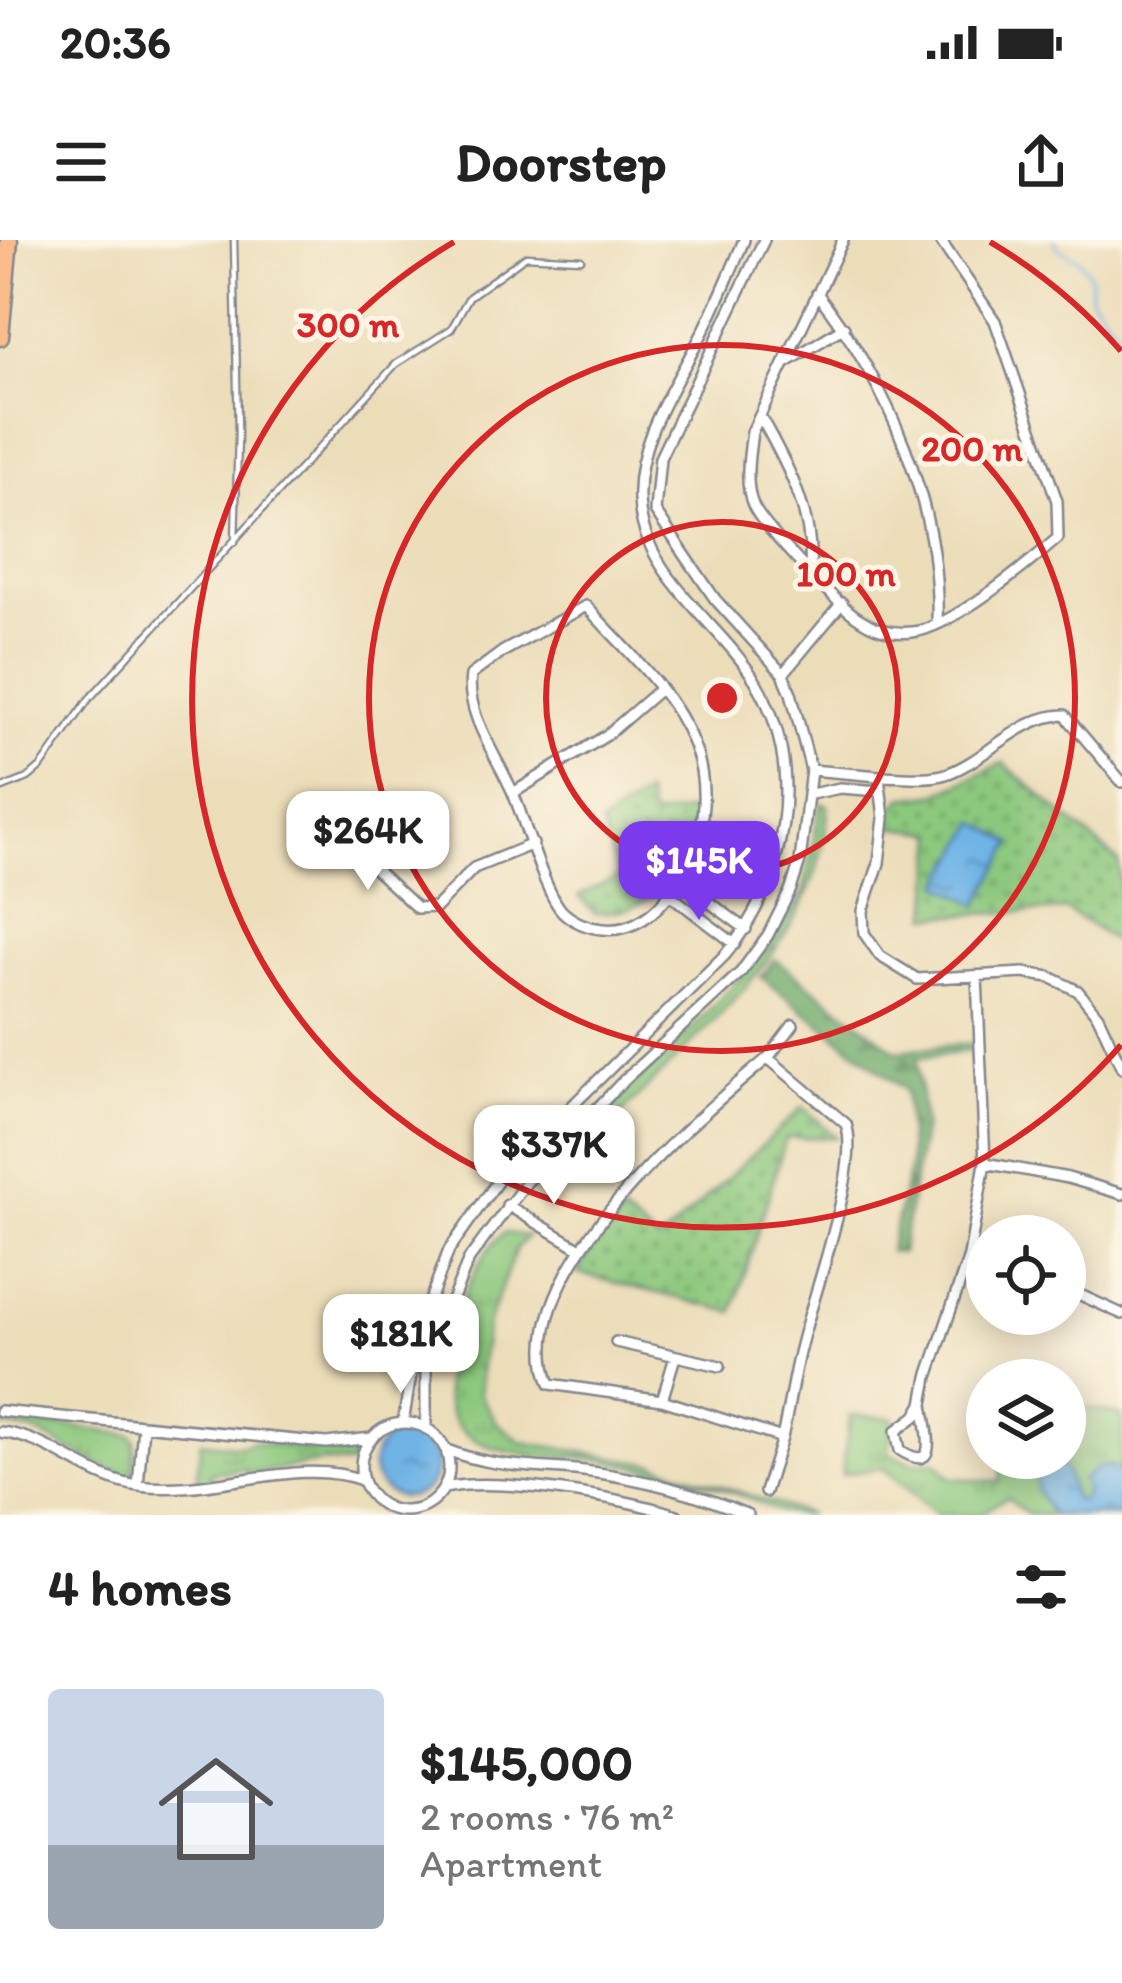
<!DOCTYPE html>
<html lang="en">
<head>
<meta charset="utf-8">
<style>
  :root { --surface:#fff; --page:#f2f2f2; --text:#222; --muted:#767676; --line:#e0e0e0; --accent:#7c3aed }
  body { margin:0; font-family:Itim,sans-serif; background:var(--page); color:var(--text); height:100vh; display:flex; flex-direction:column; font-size:45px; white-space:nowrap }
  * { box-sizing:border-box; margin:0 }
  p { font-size:39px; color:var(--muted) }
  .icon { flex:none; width:66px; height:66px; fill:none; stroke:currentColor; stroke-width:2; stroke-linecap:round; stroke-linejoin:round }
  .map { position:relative; height:1275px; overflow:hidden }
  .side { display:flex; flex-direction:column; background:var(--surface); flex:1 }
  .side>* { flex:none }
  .tools { position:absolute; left:966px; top:975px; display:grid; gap:24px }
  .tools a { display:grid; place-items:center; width:120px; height:120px; border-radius:50%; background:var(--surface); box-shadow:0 6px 30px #0003; font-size:60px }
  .price { position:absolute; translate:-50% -102px; padding:0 27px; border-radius:24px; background:#fff; color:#222; font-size:39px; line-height:78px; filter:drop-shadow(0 3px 6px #0008) }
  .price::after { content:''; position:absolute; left:50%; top:72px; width:36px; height:27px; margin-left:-18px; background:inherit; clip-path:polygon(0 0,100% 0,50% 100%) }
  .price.current { background:var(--accent); color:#fff }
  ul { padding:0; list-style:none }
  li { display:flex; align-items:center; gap:36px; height:300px; padding:0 48px }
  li+li { border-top:3px solid var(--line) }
  li span { display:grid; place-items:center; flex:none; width:336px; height:240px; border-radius:12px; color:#555 }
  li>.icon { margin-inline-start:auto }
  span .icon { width:144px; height:144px; fill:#fffc; stroke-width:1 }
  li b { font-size:51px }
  h2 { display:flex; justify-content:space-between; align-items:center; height:144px; padding:0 48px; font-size:51px }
  .status { display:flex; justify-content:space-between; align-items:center; height:84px; padding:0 60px; background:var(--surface); direction:ltr }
  .status svg { height:33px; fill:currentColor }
  header { display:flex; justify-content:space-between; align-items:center; height:156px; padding:0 48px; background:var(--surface); font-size:54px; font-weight:700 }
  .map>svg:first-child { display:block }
</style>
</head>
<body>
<div class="status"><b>20:36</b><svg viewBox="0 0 49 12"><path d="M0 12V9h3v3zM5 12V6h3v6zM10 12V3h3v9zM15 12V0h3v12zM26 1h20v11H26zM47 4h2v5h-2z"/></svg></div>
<header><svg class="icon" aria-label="menu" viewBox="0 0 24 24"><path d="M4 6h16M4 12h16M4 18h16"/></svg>Doorstep<svg class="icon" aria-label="share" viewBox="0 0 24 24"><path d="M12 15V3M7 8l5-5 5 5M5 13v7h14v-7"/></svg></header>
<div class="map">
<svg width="1122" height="1275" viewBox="0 0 1122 1275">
  <defs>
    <pattern id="grass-tufts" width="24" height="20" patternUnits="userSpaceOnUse" patternTransform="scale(3)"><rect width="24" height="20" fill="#8cc87d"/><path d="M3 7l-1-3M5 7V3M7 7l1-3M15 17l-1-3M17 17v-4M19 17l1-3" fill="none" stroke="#72a36a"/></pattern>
    <pattern id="forest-firs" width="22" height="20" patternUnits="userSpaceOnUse" patternTransform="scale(3)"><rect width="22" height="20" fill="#71ac6c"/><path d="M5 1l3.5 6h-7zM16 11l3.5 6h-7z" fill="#5c8c5c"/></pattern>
    <pattern id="park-dots" width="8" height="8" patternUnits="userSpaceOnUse" patternTransform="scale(3)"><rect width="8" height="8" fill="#8cc87d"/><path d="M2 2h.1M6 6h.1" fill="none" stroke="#72a36a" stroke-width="1.8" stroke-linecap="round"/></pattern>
    <pattern id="water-ripples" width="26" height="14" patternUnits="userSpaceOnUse" patternTransform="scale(3)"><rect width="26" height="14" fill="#70b4e6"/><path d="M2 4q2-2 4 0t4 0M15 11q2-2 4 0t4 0" fill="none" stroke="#5b93be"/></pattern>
  </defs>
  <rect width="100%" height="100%" fill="#fcf5e5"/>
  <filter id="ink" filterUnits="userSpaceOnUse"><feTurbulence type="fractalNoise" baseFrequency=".00833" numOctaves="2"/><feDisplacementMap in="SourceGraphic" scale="24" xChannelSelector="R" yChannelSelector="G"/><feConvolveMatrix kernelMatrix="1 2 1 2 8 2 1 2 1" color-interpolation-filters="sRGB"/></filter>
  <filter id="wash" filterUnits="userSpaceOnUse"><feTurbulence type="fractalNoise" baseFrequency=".004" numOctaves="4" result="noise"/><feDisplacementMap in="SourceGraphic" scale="48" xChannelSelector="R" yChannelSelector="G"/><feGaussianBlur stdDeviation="2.7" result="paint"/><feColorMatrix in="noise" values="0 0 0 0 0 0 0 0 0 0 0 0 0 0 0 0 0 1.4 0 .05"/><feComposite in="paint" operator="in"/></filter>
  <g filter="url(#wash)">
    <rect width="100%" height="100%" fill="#ecddb9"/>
    <path fill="url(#grass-tufts)" stroke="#547c6e" stroke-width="3" d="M 821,563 L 828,566 C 823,672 751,745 680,815 C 636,859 592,902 548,947 L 548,956 L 539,948 L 567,908 L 693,788 L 770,705 L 803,655 Z
      M 504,993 L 528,996 L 516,1008 L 487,1085 L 480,1131 L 480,1155 L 497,1183 L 521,1202 L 655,1224 L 810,1275 C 773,1275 764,1263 732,1252 C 693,1237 648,1229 606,1221 C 559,1212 504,1224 464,1192 C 417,1157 466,1023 504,993 Z
      M 1065,1162 L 1122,1176 L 1122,1275 L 1028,1275 L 1007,1257 L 979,1275 L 937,1275 L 883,1228 L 842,1234 L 850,1175 L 894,1178 L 888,1213 L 914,1223 L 935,1221 L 951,1238 L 1000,1242 L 1003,1218 L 1065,1218 Z
      M 0,1177 L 131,1195 L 135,1200 L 133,1236 L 107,1229 L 34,1191 L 0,1186 Z
      M 201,1201 L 240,1206 L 251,1202 L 342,1213 L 353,1210 L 353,1225 L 323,1222 L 251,1234 L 243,1229 L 210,1233 L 210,1243 L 196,1243 Z"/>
    <path fill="url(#forest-firs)" stroke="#466e65" stroke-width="3" d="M 775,719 L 897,811 L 975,803 L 975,810 L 917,819 L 924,885 L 901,1013 L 889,1012 L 910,925 L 905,850 L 761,737 Z"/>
    <path fill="url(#park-dots)" stroke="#547c6e" stroke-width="3" d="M 1003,523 L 1119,622 L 1122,706 L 1066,670 L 929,676 L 936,593 L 890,587 L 892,570 L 903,558 L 936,554 Z
      M 645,554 L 651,577 L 696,570 C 693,633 656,672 594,673 L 579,656 L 618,637 L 601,584 Z
      M 803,867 L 836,897 L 786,898 L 733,1072 L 577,1033 L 601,995 L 623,974 L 659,1002 Z"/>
    <path fill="url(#water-ripples)" stroke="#4672a2" stroke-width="3" d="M 977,582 L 1013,603 L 978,665 L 941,644 Z
      M373 1225a32 32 0 1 1 64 0a32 32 0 1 1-64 0Z
      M 1043,1218 C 1069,1218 1067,1239 1074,1259 L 1081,1261 L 1086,1252 L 1082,1240 C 1094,1228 1106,1221 1122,1230 L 1122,1275 L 1051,1275 L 1037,1250 L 1035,1225 Z"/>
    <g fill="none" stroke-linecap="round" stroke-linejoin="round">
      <path stroke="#70b4e6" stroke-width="3" d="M 1054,0 L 1059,9 L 1079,19 L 1090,36 L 1090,56 L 1122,98"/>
    </g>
  </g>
  <g filter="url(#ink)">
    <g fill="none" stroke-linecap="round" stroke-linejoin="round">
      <defs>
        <path id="lane" d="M 234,0 L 238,194 L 235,302
          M 0,549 L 28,538 L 41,527 L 89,459 L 396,124 L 451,89 L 469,57 L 526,16 L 581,19"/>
        <path id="street" d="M 843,0 L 752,192 C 749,214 744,244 753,265 C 761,285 840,367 860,379 C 876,390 893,394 912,392 C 950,389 1028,324 1058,298 L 1057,261 L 995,81 L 940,0
          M 817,53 C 888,144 941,265 937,383
          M 784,124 L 844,87
          M 760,176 C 787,224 814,273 810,330
          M 586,366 C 623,407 673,451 693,503 C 701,522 704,545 703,566 C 700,614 661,696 603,689 C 589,688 573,682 562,671 C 544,651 525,582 513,553 C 497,516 465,474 471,435 L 502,412 Z
          M 783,434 L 842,363
          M 811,530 L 879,536
          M 1122,542 L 1065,475 C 1020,475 987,520 946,534 C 926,540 900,536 879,536 L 884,578 L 879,623 L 863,671 L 864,693 L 880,716 L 917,739 L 1024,733 L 1050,737 L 1078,751 L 1098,776 L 1122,828
          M 513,553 L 607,495 L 659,450
          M 811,554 L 840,548 L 880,551
          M 335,592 L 417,668 L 436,667 L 474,628 L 533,604
          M 373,628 L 439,564
          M 679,640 L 746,689
          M 669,654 L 735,704
          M 768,818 L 793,785
          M 985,923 L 1068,938 L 1122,954
          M 507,965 L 579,1008
          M 969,1016 L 987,1021
          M 1065,1048 L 1122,1074
          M 616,1102 L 720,1126
          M 662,1160 L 550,1144 C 508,1035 694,880 768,818 L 846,884 C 861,925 813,1056 801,1105 C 793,1135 789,1167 782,1198 L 662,1160 L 675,1117
          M 923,1164 C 925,1183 943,1238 900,1210 L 896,1191 L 916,1176 L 923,1164 L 928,1137 L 969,1016 L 985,923 L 977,736
          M 0,1171 L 326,1203 L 372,1198
          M 403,1183 L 418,1092 L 449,1010 L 502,935 L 725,715 C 787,642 807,527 756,442 C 720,382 642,336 639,260 C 636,198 676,145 703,92 C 718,62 731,31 744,0
          M361 1227a44 44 0 1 1 88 0a44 44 0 1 1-88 0Z
          M 426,1189 L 426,1124 L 469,1019 L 526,943 L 625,839 L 741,732 L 768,695 L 791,649 L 800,621 L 811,530 L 791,453 L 783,434 L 715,359 L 655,271 L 660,218 L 764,0
          M 0,1192 C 51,1197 88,1240 139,1246 C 214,1256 296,1216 362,1240
          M 445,1209 C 488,1228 539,1226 584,1231 C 640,1238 697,1253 748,1275
          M 138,1246 L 143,1186
          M 444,1248 C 499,1236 622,1258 677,1275
          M 765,1252 L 782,1198"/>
        <path id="highway" d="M 0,97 L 9,0"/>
      </defs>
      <use href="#lane" stroke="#84868c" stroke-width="9"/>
      <use href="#street" stroke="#84868c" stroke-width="14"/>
      <use href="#highway" stroke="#84868c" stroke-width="21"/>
      <use href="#lane" stroke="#fff" stroke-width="4.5"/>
      <use href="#street" stroke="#fff" stroke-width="9"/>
      <use href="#highway" stroke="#f9bc8a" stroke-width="16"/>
    </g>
  </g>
  <g fill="none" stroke="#d62828" stroke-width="6">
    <circle cx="722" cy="458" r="176"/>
    <circle cx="722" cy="458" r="353"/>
    <path d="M1121 805A529 529 0 1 1 454 2M990 2A529 529 0 0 1 1121 111"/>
  </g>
  <circle cx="722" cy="458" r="18" fill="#d62828" stroke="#fcf5e5" stroke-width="6"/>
  <g font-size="36" text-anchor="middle" font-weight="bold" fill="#d62828" stroke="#fcf5e5" stroke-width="10" stroke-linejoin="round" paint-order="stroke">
    <text x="348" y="97">300 m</text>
    <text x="972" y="221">200 m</text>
    <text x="846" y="346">100 m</text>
  </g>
</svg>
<div class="tools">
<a><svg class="icon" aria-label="locate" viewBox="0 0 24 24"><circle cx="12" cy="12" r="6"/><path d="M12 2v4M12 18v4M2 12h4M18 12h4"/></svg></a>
<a><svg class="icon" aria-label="layers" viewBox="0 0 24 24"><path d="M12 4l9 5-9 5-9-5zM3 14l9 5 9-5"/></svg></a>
</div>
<b class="price" style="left:368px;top:653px">$264K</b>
<b class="price current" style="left:699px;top:683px">$145K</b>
<b class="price" style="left:554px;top:967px">$337K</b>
<b class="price" style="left:401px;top:1156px">$181K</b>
</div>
<section class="side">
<h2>4 homes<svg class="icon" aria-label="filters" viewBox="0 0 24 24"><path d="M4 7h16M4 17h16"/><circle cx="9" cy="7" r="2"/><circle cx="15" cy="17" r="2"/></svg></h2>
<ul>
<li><span style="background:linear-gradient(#c9d6e8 65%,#9aa5b1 0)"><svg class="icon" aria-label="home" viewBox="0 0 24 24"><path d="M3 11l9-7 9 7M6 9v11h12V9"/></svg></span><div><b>$145,000</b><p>2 rooms · 76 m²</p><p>Apartment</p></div></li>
</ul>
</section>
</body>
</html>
